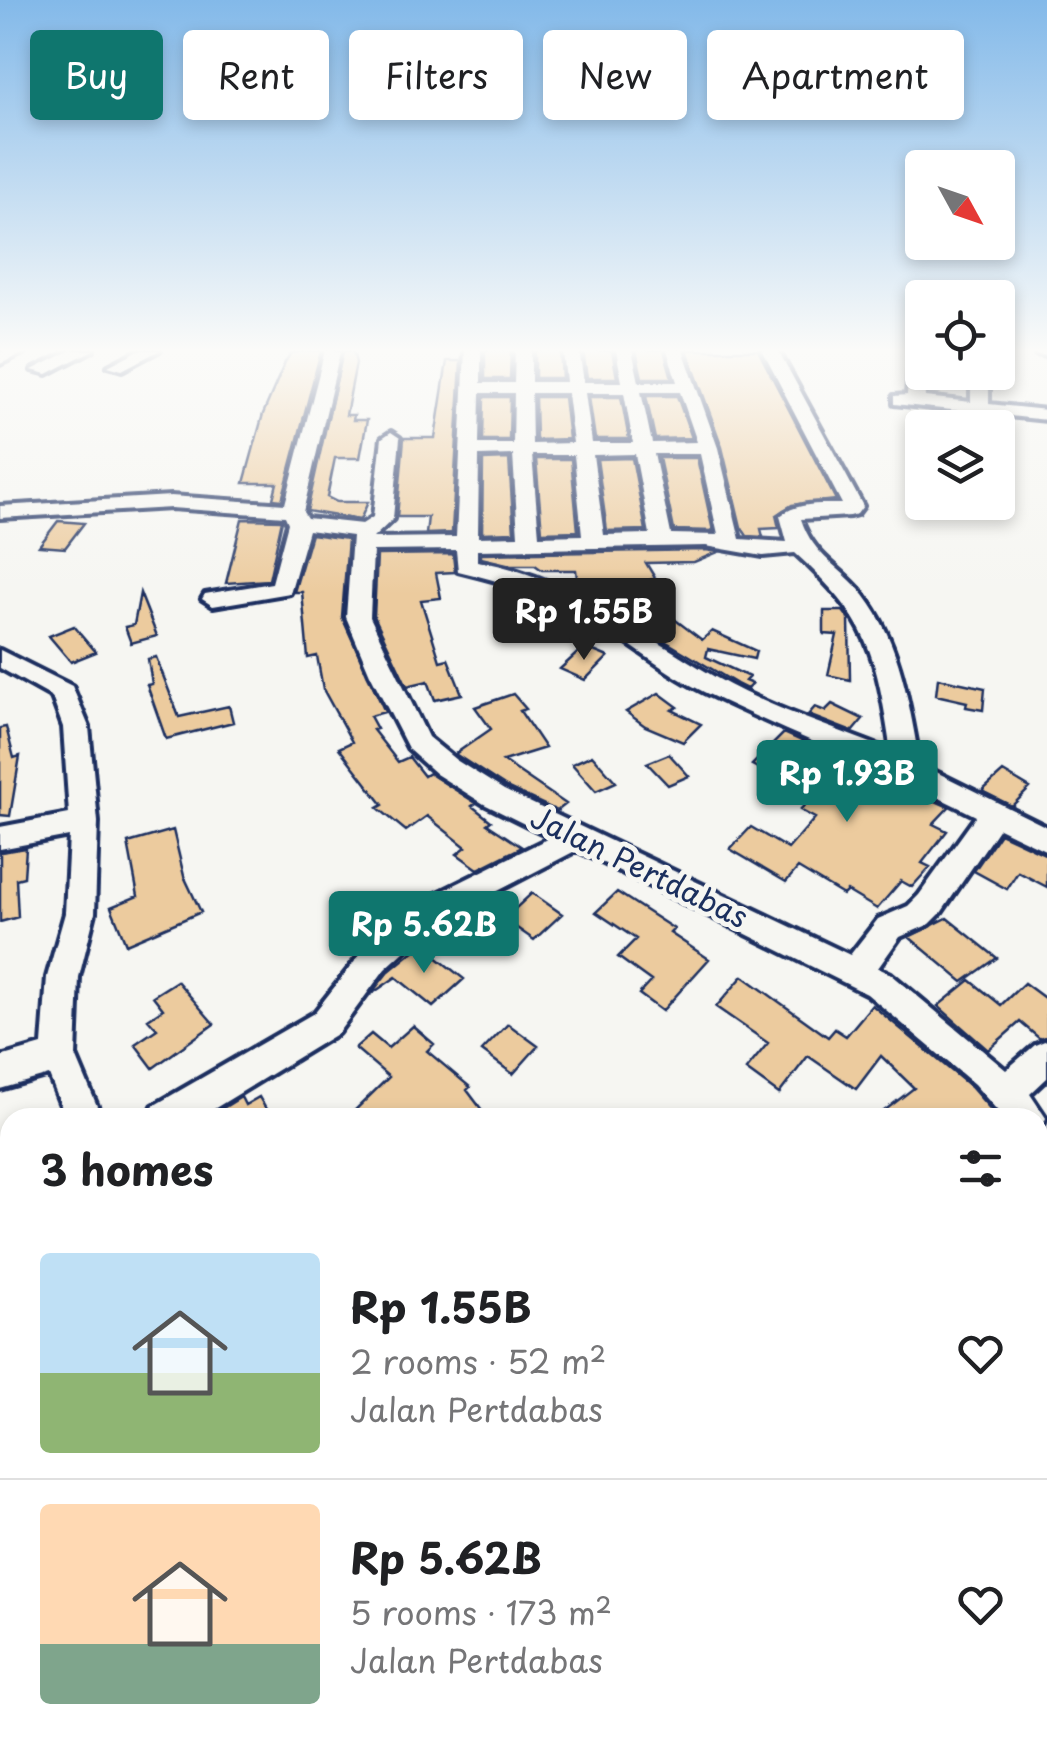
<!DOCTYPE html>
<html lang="en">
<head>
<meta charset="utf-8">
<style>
  :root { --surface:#fff; --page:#f6f6f6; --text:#202124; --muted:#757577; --line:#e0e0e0; --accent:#0f766e }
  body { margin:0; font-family:"Playpen Sans",sans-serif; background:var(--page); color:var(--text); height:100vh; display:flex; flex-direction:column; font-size:38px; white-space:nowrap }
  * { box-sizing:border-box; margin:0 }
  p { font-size:32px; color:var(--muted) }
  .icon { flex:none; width:55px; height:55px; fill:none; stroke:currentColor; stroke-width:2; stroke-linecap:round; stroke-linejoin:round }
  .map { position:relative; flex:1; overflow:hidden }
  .details { position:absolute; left:0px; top:1108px; width:1048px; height:642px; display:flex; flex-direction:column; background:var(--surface); border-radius:30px 30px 0 0; box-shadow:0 5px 15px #0003 }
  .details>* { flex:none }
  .hud { position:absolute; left:30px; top:30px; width:988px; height:90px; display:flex; gap:20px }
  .needle { width:65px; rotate:130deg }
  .buttons { position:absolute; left:905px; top:150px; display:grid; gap:20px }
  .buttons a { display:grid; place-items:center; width:110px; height:110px; border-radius:10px; background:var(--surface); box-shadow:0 5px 15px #0003; font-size:50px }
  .price { position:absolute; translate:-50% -85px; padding:0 22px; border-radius:10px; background:var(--accent); color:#fff; font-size:32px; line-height:65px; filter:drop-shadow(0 2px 5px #0008) }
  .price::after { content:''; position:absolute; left:50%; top:60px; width:30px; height:22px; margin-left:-15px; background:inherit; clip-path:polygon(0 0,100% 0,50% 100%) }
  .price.on { background:#222; color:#fff }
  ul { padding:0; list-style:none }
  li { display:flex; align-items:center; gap:30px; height:250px; padding:0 40px }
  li+li { border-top:2px solid var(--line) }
  li span { display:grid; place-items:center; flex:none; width:280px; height:200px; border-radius:10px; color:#555 }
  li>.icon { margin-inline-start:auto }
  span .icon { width:120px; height:120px; fill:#fffc; stroke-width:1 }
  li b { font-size:42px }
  h2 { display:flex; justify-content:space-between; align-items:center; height:120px; padding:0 40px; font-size:42px }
  .chip { padding:0 35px; border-radius:10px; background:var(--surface); box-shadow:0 5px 15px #0003; font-size:35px; line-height:90px }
  .chip.on { background:var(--accent); color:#fff }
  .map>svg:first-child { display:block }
</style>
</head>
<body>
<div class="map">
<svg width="1047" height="1748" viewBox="0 0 1047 1748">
  <rect width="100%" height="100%" fill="#f6f6f2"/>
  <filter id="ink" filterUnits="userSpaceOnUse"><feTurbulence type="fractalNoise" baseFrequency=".01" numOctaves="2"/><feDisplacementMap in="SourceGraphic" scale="20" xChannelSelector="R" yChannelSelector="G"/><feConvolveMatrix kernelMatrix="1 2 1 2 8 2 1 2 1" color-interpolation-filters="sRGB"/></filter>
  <g filter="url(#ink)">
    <path fill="#eccb9e" stroke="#1b2f5e" stroke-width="2.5" d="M 485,350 L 511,350 L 510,379 L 485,379 Z
      M 535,350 L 560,350 L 562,378 L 535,378 Z
      M 583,350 L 612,351 L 617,378 L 587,378 Z
      M 636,350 L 664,350 L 672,378 L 642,378 Z
      M 687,350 L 758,350 L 836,500 L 792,505 L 776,515 L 779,528 L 761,529 L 763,537 L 747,536 L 741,527 L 722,447 Z
      M 306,351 L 321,351 L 282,500 L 273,499 L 277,483 L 244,483 L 263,414 L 285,362 L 291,353 Z
      M 343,351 L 353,351 L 356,363 L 346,415 L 354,415 L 353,420 L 367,420 L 360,458 L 335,458 L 327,497 L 337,502 L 368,502 L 360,520 L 307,511 Z
      M 447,361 L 461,361 L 452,533 L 426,534 L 428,517 L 397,517 L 404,438 L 435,438 Z
      M 646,396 L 677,396 L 692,438 L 655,439 Z
      M 484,397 L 510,397 L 509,440 L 483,440 Z
      M 535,397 L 564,397 L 569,439 L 536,440 Z
      M 589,397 L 621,397 L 629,439 L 595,439 Z
      M 632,458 L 646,530 L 607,531 L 597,459 Z
      M 659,458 L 697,458 L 713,531 L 674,530 Z
      M 509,459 L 514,532 L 482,533 L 483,460 Z
      M 536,459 L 571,459 L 578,531 L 542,532 Z
      M 242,519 L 282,520 L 269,580 L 226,583 Z
      M 58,521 L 84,523 L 65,548 L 39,546 Z
      M 311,534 L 348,539 L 342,617 L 385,712 L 370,716 L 377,729 L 373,730 L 398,762 L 409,757 L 424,776 L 429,773 L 476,803 L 472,806 L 491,821 L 487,824 L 522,847 L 478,869 L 457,854 L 466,847 L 427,816 L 406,831 L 378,808 L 383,805 L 339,748 L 352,742 L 323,689 L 317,656 L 308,658 L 302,592 L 294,592 Z
      M 706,550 L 718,552 L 694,562 L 646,563 L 655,578 L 597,601 L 559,582 L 577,578 L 576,570 L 542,570 L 535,565 L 511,565 L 481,558 L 481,554 Z
      M 453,554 L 455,572 L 436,573 L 441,598 L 421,600 L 440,661 L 448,659 L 462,694 L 435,700 L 428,681 L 407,686 L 374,616 L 377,555 Z
      M 140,593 L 157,636 L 131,643 L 125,627 L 134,625 Z
      M 661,609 L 702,640 L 712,631 L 756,651 L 754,659 L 708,649 L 706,657 L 749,677 L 745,681 L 752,684 L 747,689 L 737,684 L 633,622 Z
      M 824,611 L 843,611 L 849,619 L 850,680 L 828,675 L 837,635 L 824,634 Z
      M 74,626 L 96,652 L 71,662 L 49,636 Z
      M 584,647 L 608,657 L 585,680 L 560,669 Z
      M 156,657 L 179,717 L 229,706 L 233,722 L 166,739 L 147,685 L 152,684 L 148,659 Z
      M 938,678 L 985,688 L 983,710 L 966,707 L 967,702 L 936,695 Z
      M 659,693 L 678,707 L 672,710 L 701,724 L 683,742 L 645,726 L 626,712 Z
      M 513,694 L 526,709 L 520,711 L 545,748 L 503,761 L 566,804 L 557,811 L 506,787 L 455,754 L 491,729 L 475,707 Z
      M 832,704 L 863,719 L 852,732 L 808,715 L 815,707 L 825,711 Z
      M 6,727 L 14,758 L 20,756 L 10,816 L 0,815 L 0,728 Z
      M 784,733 L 949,807 L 933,824 L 947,831 L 922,863 L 930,867 L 912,887 L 901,881 L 877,909 L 847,891 L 843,895 L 798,868 L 786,882 L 730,849 L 751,827 L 788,849 L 815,818 L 800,810 L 812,797 L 752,765 Z
      M 669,754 L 689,776 L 668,785 L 647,763 Z
      M 592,755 L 616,782 L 596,791 L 572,764 Z
      M 1003,772 L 1030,788 L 1012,806 L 982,791 Z
      M 173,830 L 184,876 L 201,912 L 126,944 L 111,907 L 138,896 L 128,843 Z
      M 1000,833 L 1047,855 L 1047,887 L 1018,872 L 1007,889 L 974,871 Z
      M 26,848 L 24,877 L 16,879 L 18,917 L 0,922 L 0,852 Z
      M 617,892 L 674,929 L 670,933 L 709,959 L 662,1011 L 639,994 L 651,981 L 618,957 L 636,939 L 596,912 Z
      M 532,893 L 562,914 L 534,940 L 504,919 Z
      M 947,918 L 997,958 L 963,982 L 909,937 Z
      M 421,945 L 464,979 L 433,1007 L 396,977 L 370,995 L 388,972 Z
      M 743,976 L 828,1037 L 835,1029 L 846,1036 L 872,1005 L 971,1087 L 992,1111 L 984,1118 L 875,1118 L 914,1088 L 881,1056 L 856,1089 L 808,1056 L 779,1094 L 746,1070 L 768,1043 L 716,1007 Z
      M 970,980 L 1001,1005 L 1024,983 L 1047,1000 L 1047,1036 L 1040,1039 L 1020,1022 L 988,1050 L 938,1006 Z
      M 177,981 L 214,1024 L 153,1068 L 135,1044 L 157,1029 L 148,1019 L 163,1009 L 153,996 Z
      M 508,1024 L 538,1046 L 513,1074 L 482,1051 Z
      M 413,1026 L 434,1044 L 427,1051 L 470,1087 L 467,1090 L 488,1118 L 347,1118 L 389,1077 L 355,1048 L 371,1034 L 388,1048 Z
      M 241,1097 L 245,1105 L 259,1097 L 271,1118 L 207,1118 Z"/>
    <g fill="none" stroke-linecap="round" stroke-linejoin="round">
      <defs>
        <path id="minor" d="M 8,350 L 30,350 L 0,364 L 0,353 Z
          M 72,350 L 93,350 L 47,374 L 32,370 Z
          M 139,350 L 160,350 L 122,370 L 108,366 Z
          M 325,350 L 340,352 L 303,512 L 307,518 L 362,524 L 373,517 L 382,438 L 391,432 L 400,438 L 393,519 L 373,538 L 456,537 L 465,350 L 481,350 L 481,383 L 514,383 L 515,350 L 531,350 L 531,382 L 566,382 L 563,350 L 579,350 L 584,382 L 622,382 L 616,350 L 632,350 L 639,382 L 677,382 L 667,350 L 683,350 L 718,448 L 740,539 L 787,542 L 780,516 C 797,502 820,504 842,504 L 762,350 L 778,350 L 863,506 L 857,514 L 850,516 L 801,519 C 814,558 840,565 864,595 C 901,643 909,705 920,764 L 1047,827 L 1047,851 L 999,828 L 941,913 L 930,924 L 900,937 L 878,968 L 891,974 L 1006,1070 L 1035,1045 L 1047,1040 L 1047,1078 L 1030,1094 L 1046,1118 L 1041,1130 L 1038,1131 L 1038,1118 L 1004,1118 L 974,1084 L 867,994 L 577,850 L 436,923 L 385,969 L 338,1033 L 199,1118 L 148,1118 L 153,1106 L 314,1013 L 363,951 L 414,905 L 551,837 L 484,804 L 436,774 L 409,750 L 370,674 L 346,617 L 352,536 L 308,530 L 290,593 L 213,606 L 202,599 L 205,594 L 272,583 L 288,523 L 285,516 L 171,508 L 0,518 L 0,506 L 171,496 L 285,504 ZM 641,392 L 680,392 L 697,442 L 652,443 ZM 480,393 L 514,393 L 513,444 L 479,444 ZM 531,393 L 567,393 L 573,443 L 532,444 ZM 585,393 L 624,393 L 633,443 L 592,443 ZM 635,454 L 650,534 L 604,535 L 593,455 ZM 654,454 L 700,454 L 718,535 L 671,534 ZM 513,455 L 518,536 L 478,537 L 479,456 ZM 532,455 L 574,455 L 582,535 L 539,536 ZM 706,546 L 763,556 L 795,553 C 870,621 876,653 891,751 C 835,728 767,707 715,677 C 638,632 568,576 477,561 L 477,550 ZM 456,550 L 458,571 C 507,583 550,595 594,621 C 631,644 665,673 704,692 C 793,736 887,770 976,816 L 919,895 L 908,906 L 878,919 L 850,955 L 504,790 L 456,760 L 428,737 L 370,617 L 373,551 Z
          M 910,350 L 922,350 L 925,397 L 971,402 L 971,372 L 989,372 L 989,404 L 1047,410 L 1047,420 L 894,404 L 894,396 L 907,395 Z
          M 1034,350 L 1047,350 L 1047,356 L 1036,354 Z
          M 0,650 L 72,686 L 89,727 L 98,822 L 95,913 L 79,977 L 76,1056 L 102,1118 L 66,1118 L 49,1075 L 0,1089 L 0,1057 L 42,1045 L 47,977 L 65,913 L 69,836 L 0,849 L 0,827 L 69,814 L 63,727 L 52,697 L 0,668 Z
          M 119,1740 L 174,1740 L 171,1748 L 116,1748 Z
          M 927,1740 L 979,1740 L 980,1748 L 928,1748 Z"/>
      </defs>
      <use href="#minor" stroke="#1b2f5e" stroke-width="8"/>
      <use href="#minor" fill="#f6f6f2" fill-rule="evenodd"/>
    </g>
  </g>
  <linearGradient id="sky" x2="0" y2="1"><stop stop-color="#83b9e9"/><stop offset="0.59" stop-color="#fbfbf9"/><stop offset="1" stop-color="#fbfbf9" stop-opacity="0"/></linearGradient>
  <rect width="1047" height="594" fill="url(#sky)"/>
  <g text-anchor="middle" stroke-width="10" stroke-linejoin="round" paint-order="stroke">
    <g font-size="30" fill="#1b2f5e" stroke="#f6f6f2">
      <text transform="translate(639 868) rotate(26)" y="10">Jalan Pertdabas</text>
    </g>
  </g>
</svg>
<div class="buttons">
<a><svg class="needle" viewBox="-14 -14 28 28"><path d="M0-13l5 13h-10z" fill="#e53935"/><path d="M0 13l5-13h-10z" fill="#757577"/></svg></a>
<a><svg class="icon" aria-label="locate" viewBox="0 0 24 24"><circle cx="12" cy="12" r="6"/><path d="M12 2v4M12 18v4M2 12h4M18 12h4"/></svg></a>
<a><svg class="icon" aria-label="layers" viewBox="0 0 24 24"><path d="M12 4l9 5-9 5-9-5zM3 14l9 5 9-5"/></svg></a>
</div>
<b class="price on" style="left:584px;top:663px">Rp 1.55B</b>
<b class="price" style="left:847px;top:825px">Rp 1.93B</b>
<b class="price" style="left:424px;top:976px">Rp 5.62B</b>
<div class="hud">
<a class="chip on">Buy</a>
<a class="chip">Rent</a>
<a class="chip">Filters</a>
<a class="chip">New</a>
<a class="chip">Apartment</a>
</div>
<section class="details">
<h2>3 homes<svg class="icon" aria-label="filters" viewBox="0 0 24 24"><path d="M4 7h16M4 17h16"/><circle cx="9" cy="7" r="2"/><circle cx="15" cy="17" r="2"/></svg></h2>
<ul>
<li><span style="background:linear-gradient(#bfe0f5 60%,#8fb573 0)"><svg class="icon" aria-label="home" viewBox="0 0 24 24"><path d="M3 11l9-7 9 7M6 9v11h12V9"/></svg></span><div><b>Rp 1.55B</b><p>2 rooms · 52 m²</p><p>Jalan Pertdabas</p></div><svg class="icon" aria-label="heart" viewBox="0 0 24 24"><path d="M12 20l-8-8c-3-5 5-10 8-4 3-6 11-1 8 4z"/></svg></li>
<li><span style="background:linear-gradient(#ffd9b3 70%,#7fa58c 0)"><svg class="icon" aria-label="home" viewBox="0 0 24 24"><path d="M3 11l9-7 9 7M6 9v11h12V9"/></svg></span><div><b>Rp 5.62B</b><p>5 rooms · 173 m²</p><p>Jalan Pertdabas</p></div><svg class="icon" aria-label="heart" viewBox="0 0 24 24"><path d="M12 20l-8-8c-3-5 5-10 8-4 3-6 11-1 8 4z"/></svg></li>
</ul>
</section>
</div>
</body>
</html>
